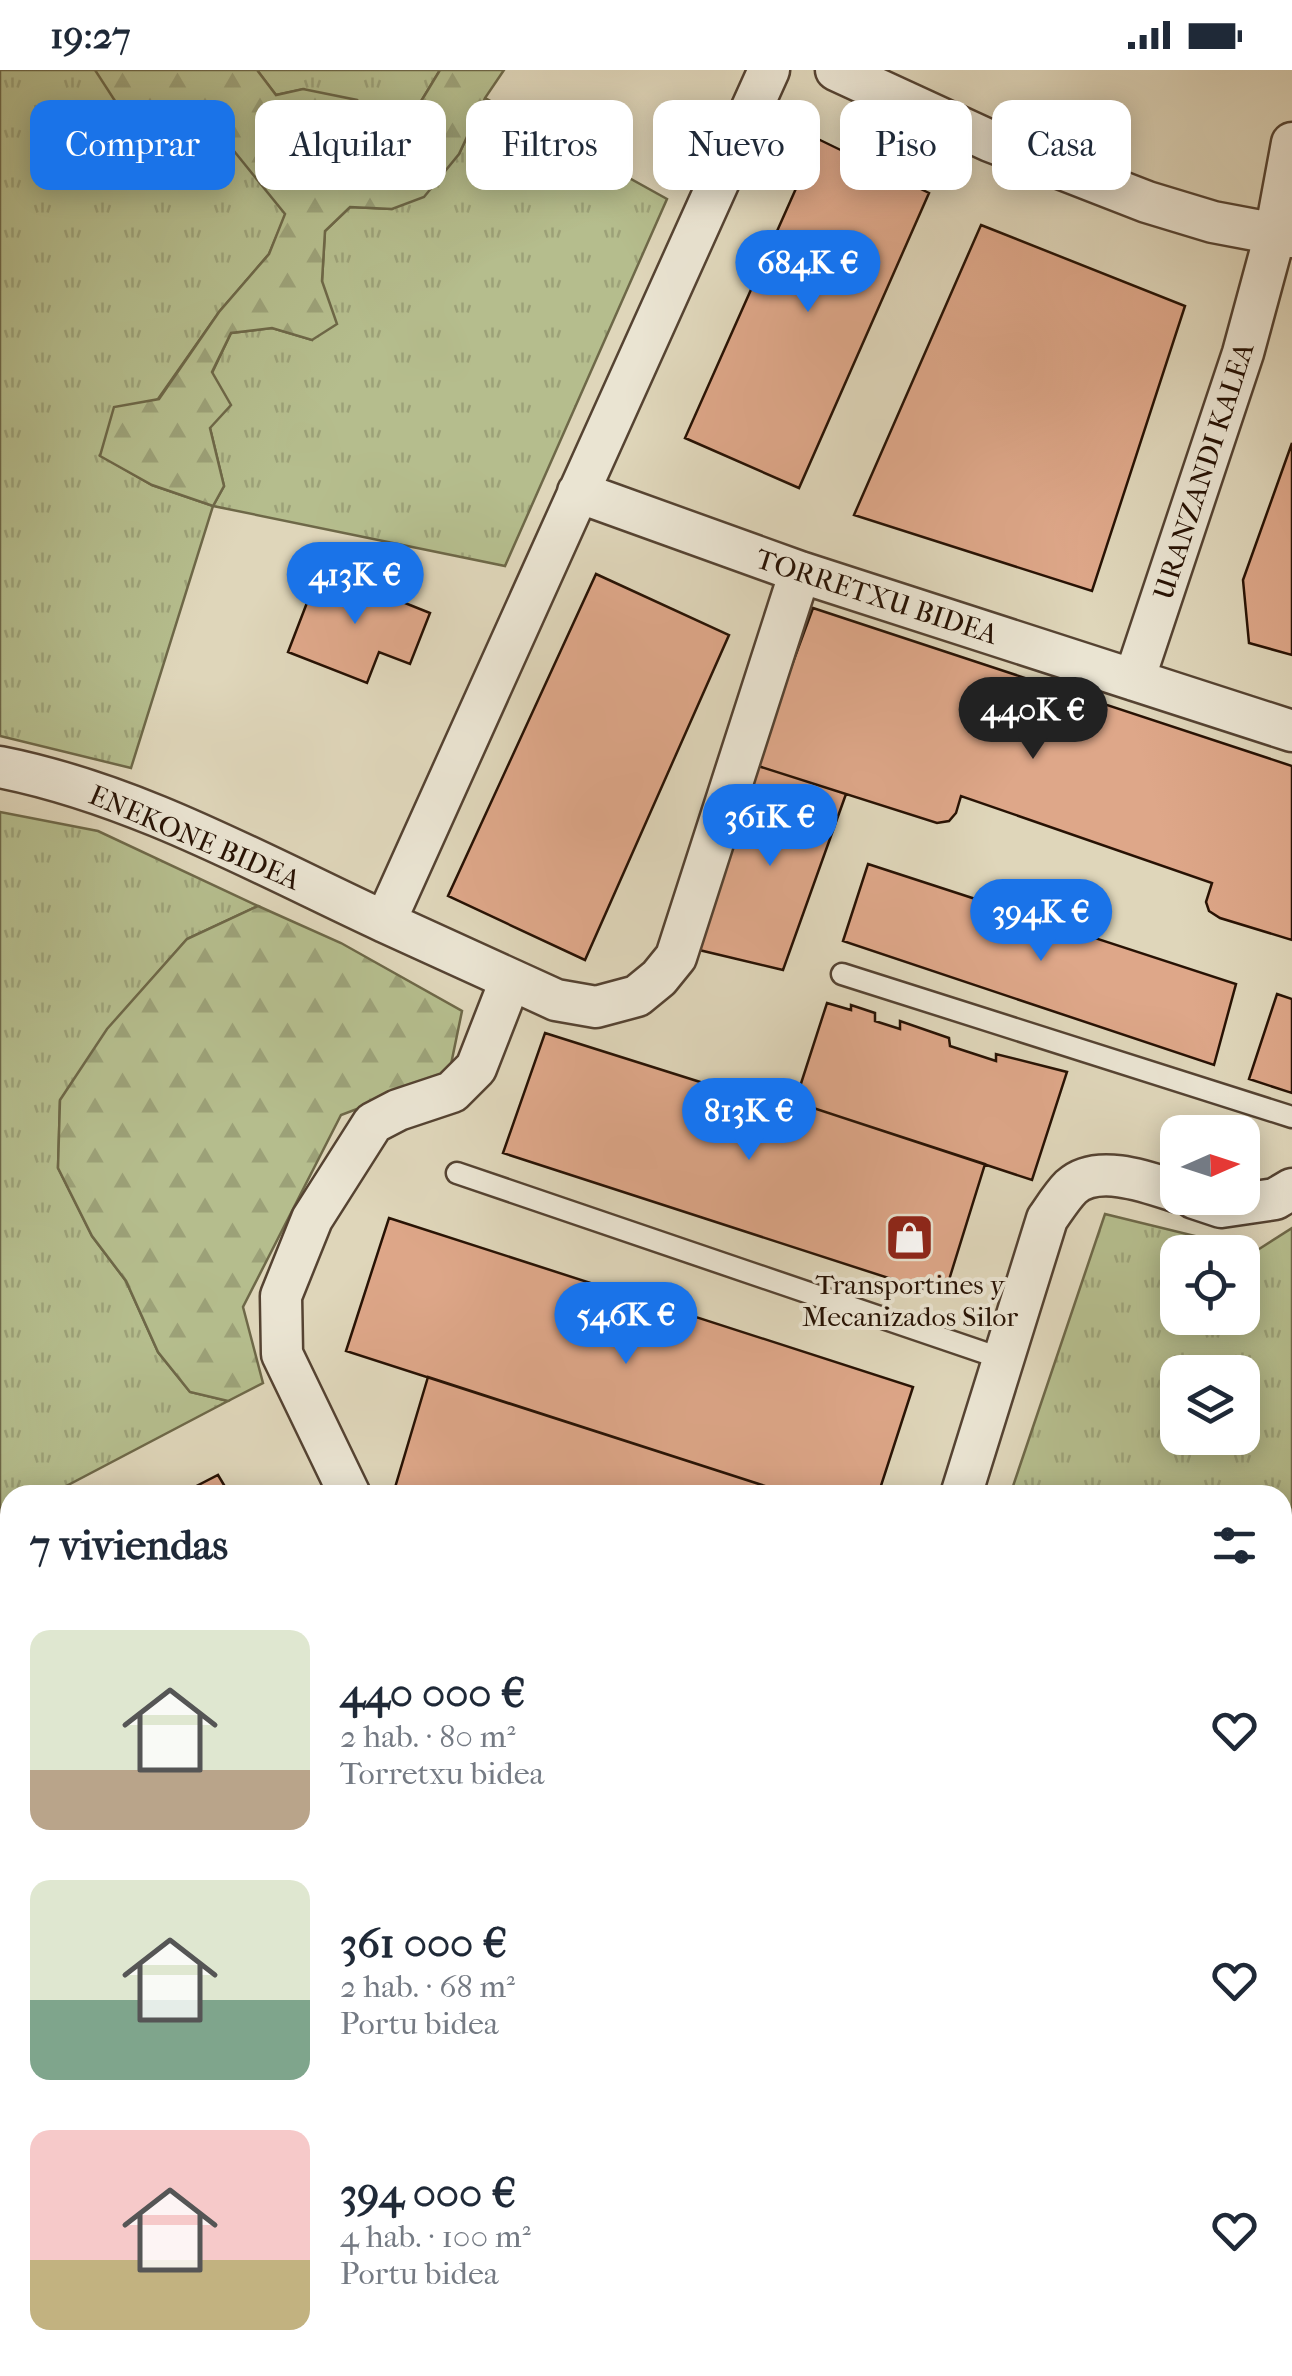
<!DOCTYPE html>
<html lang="es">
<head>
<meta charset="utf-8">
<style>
  :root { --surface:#fff; --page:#f6f6f7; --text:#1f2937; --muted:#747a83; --accent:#1a73e8 }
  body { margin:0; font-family:"IM FELL French Canon",serif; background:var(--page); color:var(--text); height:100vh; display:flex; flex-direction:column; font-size:38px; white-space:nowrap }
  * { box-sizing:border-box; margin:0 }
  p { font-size:32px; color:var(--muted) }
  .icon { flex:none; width:55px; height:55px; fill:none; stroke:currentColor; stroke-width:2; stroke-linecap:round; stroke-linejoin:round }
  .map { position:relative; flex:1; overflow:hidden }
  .drawer { position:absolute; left:0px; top:1415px; width:1292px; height:892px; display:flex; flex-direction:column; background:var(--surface); border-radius:30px 30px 0 0; box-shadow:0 5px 25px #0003 }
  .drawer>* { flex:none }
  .banner { position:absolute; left:30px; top:30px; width:1232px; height:90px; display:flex; gap:20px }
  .needle { width:65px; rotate:87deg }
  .tools { position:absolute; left:1160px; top:1045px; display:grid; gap:20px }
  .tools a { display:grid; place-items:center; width:100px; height:100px; border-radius:20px; background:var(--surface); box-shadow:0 5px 25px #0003; font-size:50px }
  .price { position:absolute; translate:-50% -85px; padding:0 22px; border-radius:35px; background:var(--accent); color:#fff; font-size:32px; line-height:65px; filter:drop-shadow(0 2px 5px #0008) }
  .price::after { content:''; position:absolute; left:50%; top:60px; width:30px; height:22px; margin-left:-15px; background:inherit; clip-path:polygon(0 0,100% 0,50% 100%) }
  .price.active { background:#222; color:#fff }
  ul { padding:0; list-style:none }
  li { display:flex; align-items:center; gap:30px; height:250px; padding:0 30px }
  li span { display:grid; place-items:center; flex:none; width:280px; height:200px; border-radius:20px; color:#555 }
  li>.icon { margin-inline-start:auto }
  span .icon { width:120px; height:120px; fill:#fffc; stroke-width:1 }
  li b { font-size:42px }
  h2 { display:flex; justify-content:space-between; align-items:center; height:120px; padding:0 30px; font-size:42px }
  .pill { padding:0 35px; border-radius:20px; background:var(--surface); box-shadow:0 5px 25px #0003; font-size:35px; line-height:90px }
  .pill.active { background:var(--accent); color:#fff }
  .status { display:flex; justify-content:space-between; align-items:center; height:70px; padding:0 50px; background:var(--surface); direction:ltr }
  .status svg { height:28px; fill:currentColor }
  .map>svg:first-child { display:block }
</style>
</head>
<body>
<div class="status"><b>19:27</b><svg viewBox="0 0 49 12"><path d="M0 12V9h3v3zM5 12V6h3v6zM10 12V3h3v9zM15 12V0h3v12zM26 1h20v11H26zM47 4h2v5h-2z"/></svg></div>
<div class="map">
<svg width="1292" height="2306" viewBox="0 0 1292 2306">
  <defs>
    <pattern id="grass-tufts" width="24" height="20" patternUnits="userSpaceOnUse" patternTransform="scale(2.5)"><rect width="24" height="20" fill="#b5bd8d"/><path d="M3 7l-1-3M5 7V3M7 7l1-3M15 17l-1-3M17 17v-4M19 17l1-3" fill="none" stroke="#9ca178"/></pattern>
    <pattern id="forest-firs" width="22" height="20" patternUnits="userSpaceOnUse" patternTransform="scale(2.5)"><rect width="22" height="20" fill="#b5bd8d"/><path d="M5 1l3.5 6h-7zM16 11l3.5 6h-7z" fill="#9ca178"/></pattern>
    <pattern id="water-rules" width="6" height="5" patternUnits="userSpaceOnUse" patternTransform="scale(2.5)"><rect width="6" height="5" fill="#95b8b6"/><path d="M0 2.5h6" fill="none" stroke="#809d9b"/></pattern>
  </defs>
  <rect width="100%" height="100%" fill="#dfd6ba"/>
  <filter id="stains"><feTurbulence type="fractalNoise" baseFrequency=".002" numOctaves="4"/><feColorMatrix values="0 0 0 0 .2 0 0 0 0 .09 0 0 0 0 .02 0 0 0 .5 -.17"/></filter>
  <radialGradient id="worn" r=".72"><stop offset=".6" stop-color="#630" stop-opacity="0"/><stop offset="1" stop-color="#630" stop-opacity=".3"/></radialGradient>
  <path fill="url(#grass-tufts)" stroke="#6e6848" stroke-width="2.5" fill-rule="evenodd" d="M 0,0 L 97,0 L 119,37 L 134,93 L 231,76 L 286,144 L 269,184 L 219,242 L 158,329 L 100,385 L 152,415 L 213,436 L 224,416 L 210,358 L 212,303 L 231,263 L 272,258 L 312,270 L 322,211 L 325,161 L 350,137 L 392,139 L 459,84 L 485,28 L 667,129 L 505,496 L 213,436 L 131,698 L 0,666 Z
    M 257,0 L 440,0 L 417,38 L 422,64 L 396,83 L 373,78 L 304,19 L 276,25 Z
    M 0,742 L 98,761 L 258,836 L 187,869 L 108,959 L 60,1031 L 58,1098 L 92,1166 L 126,1211 L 158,1282 L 190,1322 L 228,1331 L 49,1425 L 10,1425 L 10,1446 L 0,1451 Z
    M 1105,1144 L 1256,1181 L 1292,1158 L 1292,1445 L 1283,1456 L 1282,1425 L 1010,1425 ZM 1178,1182 L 1242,1182 L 1242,1248 L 1178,1248 ZM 1178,1302 L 1242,1302 L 1242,1368 L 1178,1368 Z"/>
  <path fill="url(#forest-firs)" stroke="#6e6848" stroke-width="2.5" d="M 95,0 L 257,0 L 276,25 L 303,19 L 357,30 L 378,51 L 373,78 L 396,83 L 422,64 L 417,38 L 440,0 L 504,0 L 485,28 L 459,84 L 424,127 L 392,139 L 350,137 L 325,161 L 322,211 L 337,254 L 312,270 L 272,258 L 231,263 L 212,302 L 231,335 L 210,358 L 224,416 L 213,436 L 152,415 L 100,386 L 114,337 L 159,329 L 219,242 L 269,184 L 285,144 L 230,76 L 134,93 L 119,37 Z
    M 258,836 L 341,873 L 462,941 L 449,1004 L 341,1045 L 243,1237 L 263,1313 L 228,1331 L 190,1322 L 158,1282 L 126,1211 L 92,1166 L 58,1098 L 60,1030 L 107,959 L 187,869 Z
    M 0,1714 L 10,1714 L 10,1781 L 0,1779 Z"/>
  <path fill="url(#water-rules)" stroke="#69766f" stroke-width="2.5" d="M 1292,1445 L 1292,1520 L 1283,1531 L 1283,1456 Z
    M 0,1779 L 10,1781 L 10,1848 L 0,1845 Z"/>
  <path fill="#dea789" stroke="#271204" stroke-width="2.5" d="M 818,69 L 929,123 L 799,418 L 685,368 Z
    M 981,155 L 1185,236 L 1092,521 L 854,445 Z
    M 1292,373 L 1292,585 L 1249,573 L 1243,510 Z
    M 320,499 L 430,543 L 410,594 L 379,582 L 367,613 L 288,582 Z
    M 596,504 L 729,565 L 585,890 L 448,826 Z
    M 813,538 L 1292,696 L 1292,870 L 1220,848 L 1209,841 L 1206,832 L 1212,813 L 961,726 L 956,743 L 949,751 L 937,753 L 755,695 Z
    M 755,695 L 846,724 L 783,900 L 695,879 Z
    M 868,794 L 1236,914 L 1214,995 L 843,871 Z
    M 1277,924 L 1292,929 L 1292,1023 L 1249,1009 Z
    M 827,933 L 851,940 L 851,935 L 875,943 L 875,951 L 900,959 L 900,951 L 949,968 L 950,976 L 996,991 L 996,984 L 1067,1002 L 1032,1110 L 795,1032 Z
    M 545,963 L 792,1041 L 795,1032 L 985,1094 L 944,1226 L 503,1083 Z
    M 389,1148 L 913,1317 L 878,1425 L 793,1425 L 346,1281 Z
    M 428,1307 L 793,1425 L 398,1425 L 394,1421 Z
    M 218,1405 L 230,1425 L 179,1425 Z
    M 10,1513 L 10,1556 L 0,1538 L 0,1518 Z
    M 1292,1779 L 1292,1893 L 1282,1882 L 1282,1786 Z
    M 2,1851 L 10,1853 L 10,1890 L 0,1887 Z
    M 10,1916 L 10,1993 L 0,1946 L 0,1918 Z
    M 0,1946 L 10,1993 L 10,2094 L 0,2096 Z
    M 10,2114 L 10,2149 L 0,2152 L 0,2116 Z
    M 10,2149 L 10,2211 L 0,2213 L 0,2152 Z
    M 10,2211 L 10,2266 L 0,2269 L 0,2213 Z
    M 1292,2240 L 1292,2306 L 1195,2306 L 1205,2298 L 1282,2298 L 1282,2245 Z
    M 10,2266 L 10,2298 L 179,2298 L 182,2306 L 0,2306 L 0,2269 Z
    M 254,2298 L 309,2298 L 310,2306 L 256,2306 Z
    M 309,2298 L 417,2298 L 418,2306 L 310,2306 Z
    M 417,2298 L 461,2298 L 431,2306 L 418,2306 Z
    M 549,2298 L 677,2298 L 679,2306 L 552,2306 Z
    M 861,2298 L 928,2298 L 930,2306 L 863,2306 Z"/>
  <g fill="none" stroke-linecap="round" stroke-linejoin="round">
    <defs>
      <path id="service" d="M 842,904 L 1292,1047
        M 457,1103 L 1003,1289"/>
      <path id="minor" d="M 769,0 L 385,852 L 556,930 L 596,937 L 637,926 L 659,908 L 676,887 L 800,502
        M 836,0 L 990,71 L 1147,132 L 1213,152 L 1292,167
        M 578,422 L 800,502 L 1292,661
        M 1134,610 L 1243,283 L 1275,165 L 1292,73
        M 0,697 C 136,724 260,794 385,852
        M 1194,1128 L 1221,1137 L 1275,1129 L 1292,1119
        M 350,1425 L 282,1284 L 281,1226 L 312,1149 L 373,1053 L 398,1040 L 452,1022 L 476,998 L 510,911
        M 961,1425 L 1047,1149 C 1054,1139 1062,1126 1071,1117 C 1097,1093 1148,1112 1178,1122
        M 1282,2125 L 1292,2119
        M 1025,2306 L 1035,2298"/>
    </defs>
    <use href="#service" stroke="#554332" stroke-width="25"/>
    <use href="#minor" stroke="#554332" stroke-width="45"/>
    <use href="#service" stroke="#eae4d2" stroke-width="20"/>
    <use href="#minor" stroke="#eae4d2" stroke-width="40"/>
  </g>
  <defs>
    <symbol id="shop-square" viewBox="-11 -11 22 22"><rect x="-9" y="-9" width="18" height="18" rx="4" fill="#8f2418" stroke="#eae4d2"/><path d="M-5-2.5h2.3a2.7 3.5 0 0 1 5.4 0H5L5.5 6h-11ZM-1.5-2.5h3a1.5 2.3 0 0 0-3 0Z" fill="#fff"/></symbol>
  </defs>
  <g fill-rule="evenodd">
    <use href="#shop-square" x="882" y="1140" width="55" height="55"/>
  </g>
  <g text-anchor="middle" stroke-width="8" stroke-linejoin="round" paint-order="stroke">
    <g font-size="28" fill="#271204" stroke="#eae4d2">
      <text transform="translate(1203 401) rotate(-72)" y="10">URANZANDI KALEA</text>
      <text transform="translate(877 526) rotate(18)" y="10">TORRETXU BIDEA</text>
      <text transform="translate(195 767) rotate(23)" y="10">ENEKONE BIDEA</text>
    </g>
    <g font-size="28" fill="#271204" stroke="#eae4d2">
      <text x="910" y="1224">Transportines y<tspan x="910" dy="32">Mecanizados Silor</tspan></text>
    </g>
  </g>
  <rect width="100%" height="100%" filter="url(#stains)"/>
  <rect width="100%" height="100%" fill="url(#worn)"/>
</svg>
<div class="tools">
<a><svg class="needle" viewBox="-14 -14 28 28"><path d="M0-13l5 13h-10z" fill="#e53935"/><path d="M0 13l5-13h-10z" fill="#747a83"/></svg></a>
<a><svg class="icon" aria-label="locate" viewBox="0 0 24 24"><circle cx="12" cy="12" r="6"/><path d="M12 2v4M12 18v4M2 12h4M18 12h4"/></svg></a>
<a><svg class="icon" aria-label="layers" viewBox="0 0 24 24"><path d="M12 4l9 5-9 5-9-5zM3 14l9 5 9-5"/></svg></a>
</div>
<b class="price" style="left:808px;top:245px">684K €</b>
<b class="price" style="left:355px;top:557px">413K €</b>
<b class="price active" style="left:1033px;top:692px">440K €</b>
<b class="price" style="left:770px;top:799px">361K €</b>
<b class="price" style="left:1041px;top:894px">394K €</b>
<b class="price" style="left:749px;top:1093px">813K €</b>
<b class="price" style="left:626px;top:1297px">546K €</b>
<div class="banner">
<a class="pill active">Comprar</a>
<a class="pill">Alquilar</a>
<a class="pill">Filtros</a>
<a class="pill">Nuevo</a>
<a class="pill">Piso</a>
<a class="pill">Casa</a>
</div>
<section class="drawer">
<h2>7 viviendas<svg class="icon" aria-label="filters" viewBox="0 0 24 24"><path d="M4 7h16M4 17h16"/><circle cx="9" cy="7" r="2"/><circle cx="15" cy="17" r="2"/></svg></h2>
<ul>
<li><span style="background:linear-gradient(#dfe7d0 70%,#b9a48a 0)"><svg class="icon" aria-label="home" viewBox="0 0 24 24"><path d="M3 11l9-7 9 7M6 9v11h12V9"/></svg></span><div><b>440 000 €</b><p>2 hab. · 80 m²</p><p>Torretxu bidea</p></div><svg class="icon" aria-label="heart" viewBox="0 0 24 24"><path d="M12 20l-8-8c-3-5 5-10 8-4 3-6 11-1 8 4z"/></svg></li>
<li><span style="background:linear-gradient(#dfe7d0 60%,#7fa58c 0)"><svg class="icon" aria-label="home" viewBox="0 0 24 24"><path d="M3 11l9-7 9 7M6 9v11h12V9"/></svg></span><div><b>361 000 €</b><p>2 hab. · 68 m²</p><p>Portu bidea</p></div><svg class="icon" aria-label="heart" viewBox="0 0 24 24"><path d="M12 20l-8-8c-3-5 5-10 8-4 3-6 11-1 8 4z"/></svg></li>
<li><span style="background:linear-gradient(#f6c9c9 65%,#c2b280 0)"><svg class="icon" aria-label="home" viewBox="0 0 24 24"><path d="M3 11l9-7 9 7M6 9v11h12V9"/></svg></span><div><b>394 000 €</b><p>4 hab. · 100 m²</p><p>Portu bidea</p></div><svg class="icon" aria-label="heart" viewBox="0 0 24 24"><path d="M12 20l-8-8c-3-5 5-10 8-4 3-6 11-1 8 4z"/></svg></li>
</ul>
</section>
</div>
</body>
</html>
